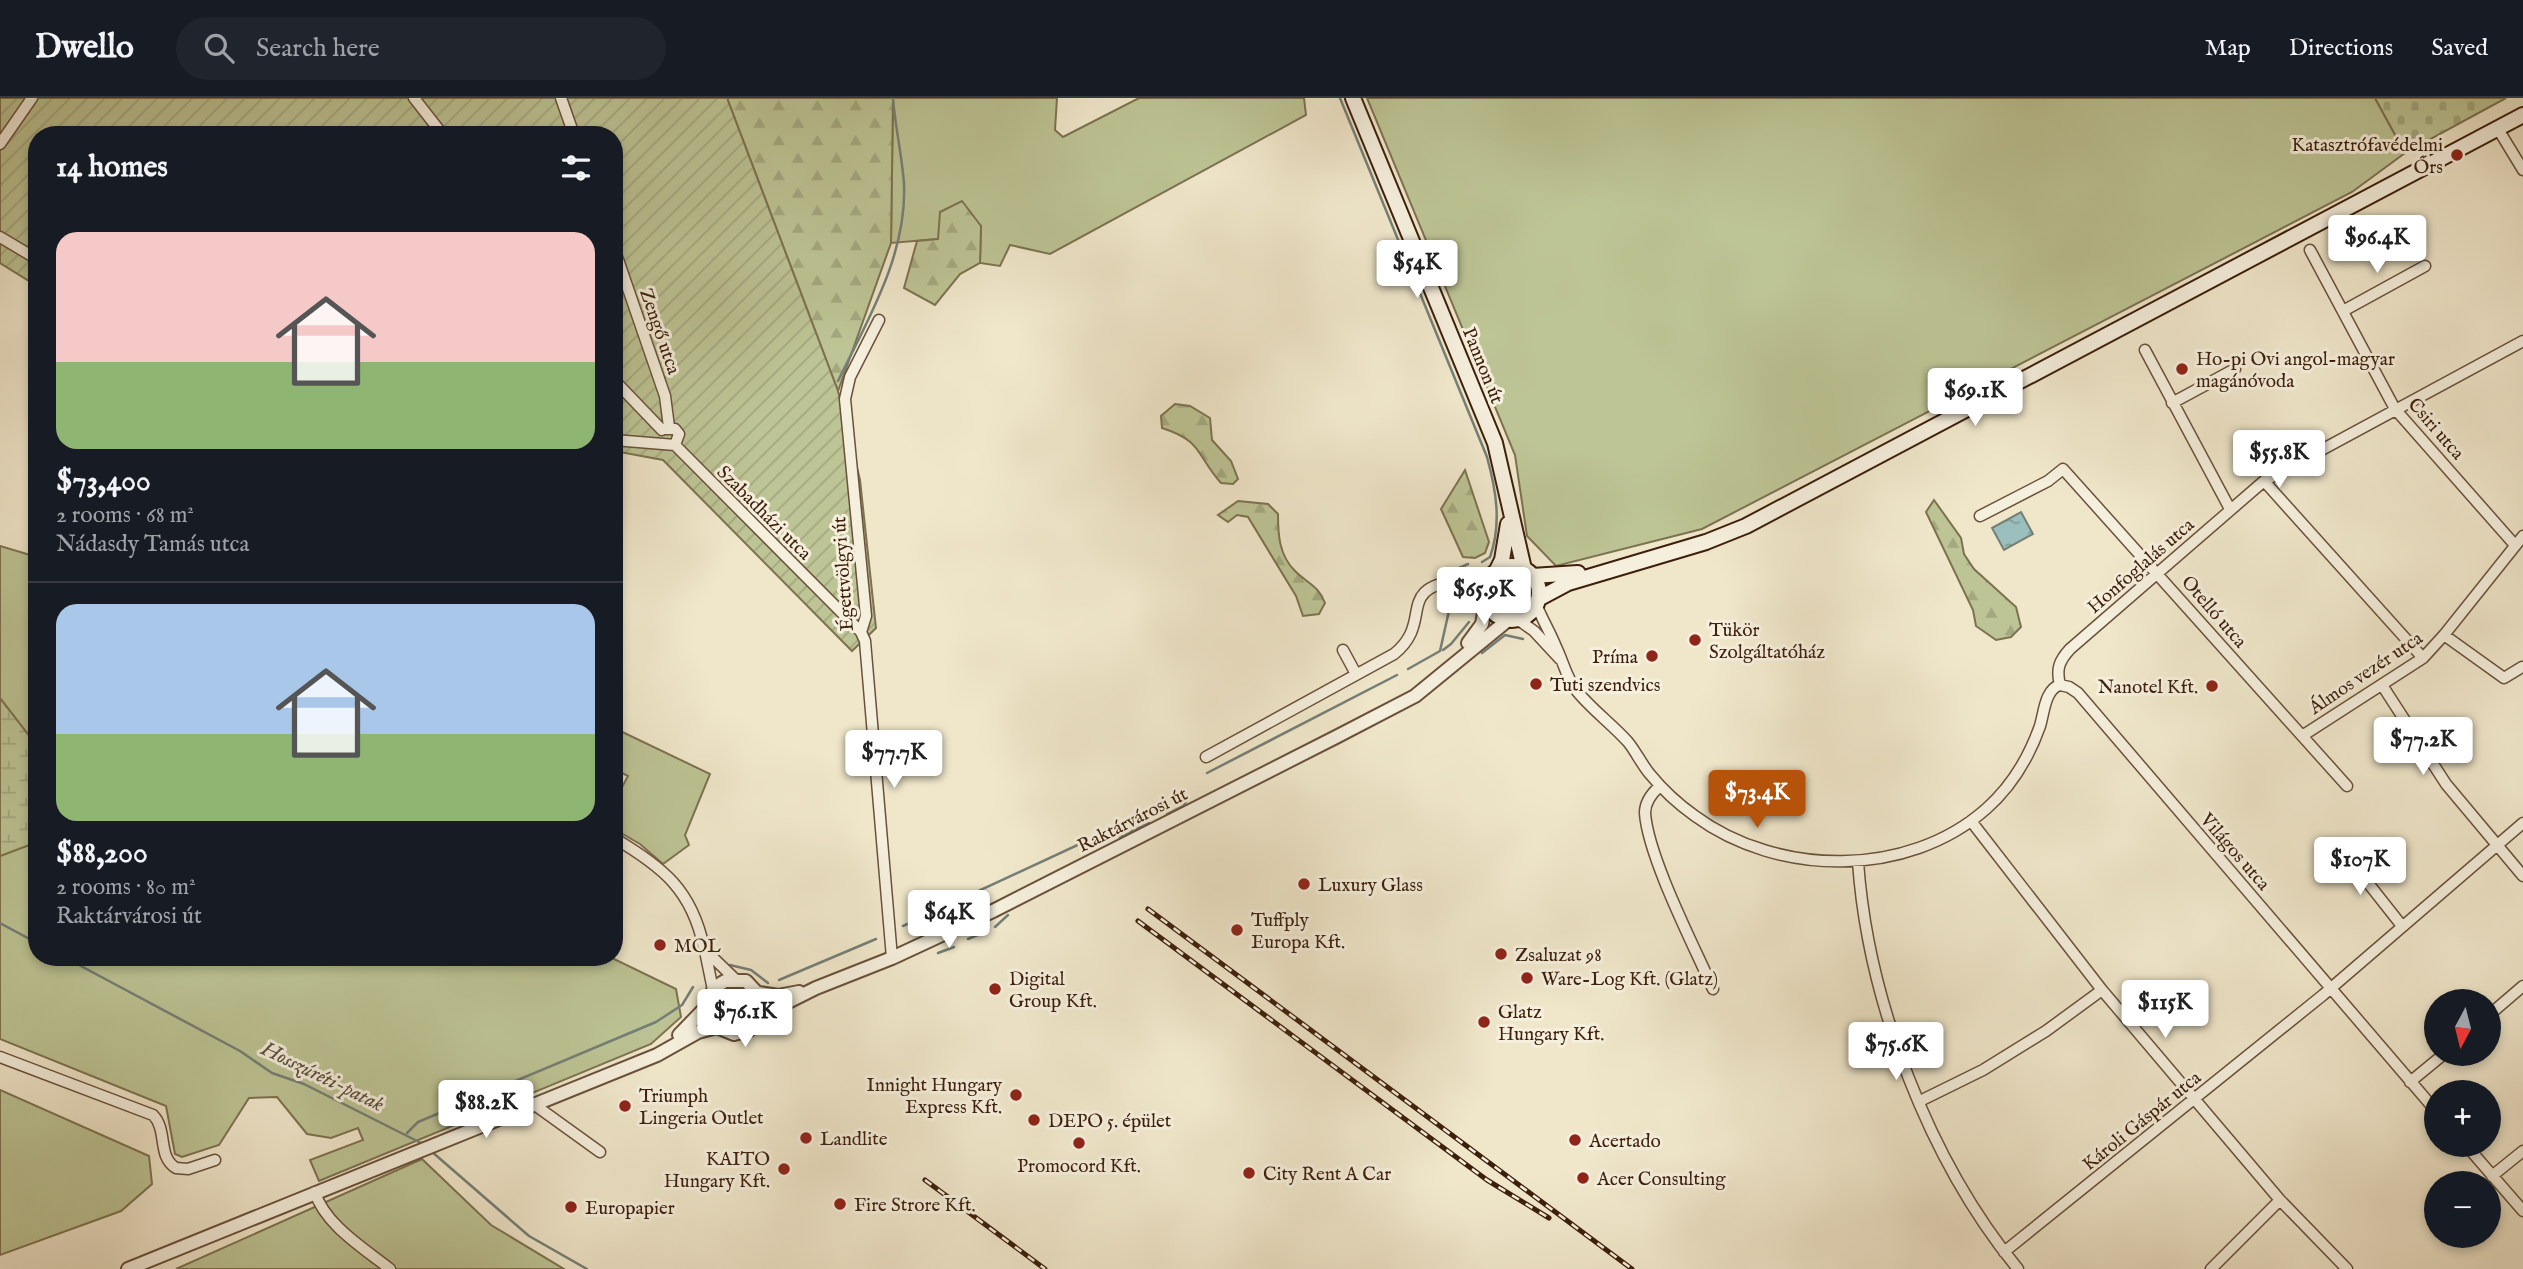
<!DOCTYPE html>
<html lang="en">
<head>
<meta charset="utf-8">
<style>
  :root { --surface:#171b24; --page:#20242c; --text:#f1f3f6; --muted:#9ea1a6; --line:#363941; --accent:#b45309 }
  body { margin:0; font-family:"IM FELL English",serif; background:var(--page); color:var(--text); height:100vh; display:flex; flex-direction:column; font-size:26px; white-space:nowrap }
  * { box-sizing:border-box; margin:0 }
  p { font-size:23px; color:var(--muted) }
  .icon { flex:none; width:38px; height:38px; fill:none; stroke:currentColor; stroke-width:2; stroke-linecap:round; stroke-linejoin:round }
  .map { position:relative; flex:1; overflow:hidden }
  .sheet { position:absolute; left:28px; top:28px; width:595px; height:840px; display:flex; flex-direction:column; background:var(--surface); border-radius:28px; box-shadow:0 4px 10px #0003 }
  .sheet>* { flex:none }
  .needle { width:46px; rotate:187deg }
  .tools { position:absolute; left:2424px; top:891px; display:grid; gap:14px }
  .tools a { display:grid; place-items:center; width:77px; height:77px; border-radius:50%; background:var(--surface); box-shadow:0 4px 10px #0003; font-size:35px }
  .price { position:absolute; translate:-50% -60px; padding:0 16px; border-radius:7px; background:#fff; color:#222; font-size:23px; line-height:46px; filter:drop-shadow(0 2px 4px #0008) }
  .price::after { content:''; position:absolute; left:50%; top:42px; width:21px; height:16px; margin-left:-10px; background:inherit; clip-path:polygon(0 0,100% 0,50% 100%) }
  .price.active { background:var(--accent); color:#fff }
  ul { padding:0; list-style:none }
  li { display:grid; align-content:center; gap:14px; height:371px; padding:0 28px }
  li+li { border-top:2px solid var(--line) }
  li span { display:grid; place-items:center; height:217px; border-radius:21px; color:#555 }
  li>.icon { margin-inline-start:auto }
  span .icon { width:126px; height:126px; fill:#fffc; stroke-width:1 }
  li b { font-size:30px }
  h2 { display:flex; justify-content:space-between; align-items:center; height:84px; padding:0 28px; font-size:30px }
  header { display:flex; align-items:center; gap:42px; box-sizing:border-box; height:98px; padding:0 35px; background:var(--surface); border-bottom:2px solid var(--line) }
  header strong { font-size:33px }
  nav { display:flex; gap:38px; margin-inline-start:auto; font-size:24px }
  .search { width:490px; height:63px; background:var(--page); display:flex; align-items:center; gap:18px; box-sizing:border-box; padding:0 24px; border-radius:38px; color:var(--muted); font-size:26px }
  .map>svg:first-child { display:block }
</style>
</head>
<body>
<header>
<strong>Dwello</strong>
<div class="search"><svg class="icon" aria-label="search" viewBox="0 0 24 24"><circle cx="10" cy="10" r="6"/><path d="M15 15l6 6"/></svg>Search here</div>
<nav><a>Map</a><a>Directions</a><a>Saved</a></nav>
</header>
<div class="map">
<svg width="2523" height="1171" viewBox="0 0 2523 1171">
  <defs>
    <pattern id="forest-firs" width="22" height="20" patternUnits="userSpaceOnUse" patternTransform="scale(1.75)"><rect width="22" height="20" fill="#bdc495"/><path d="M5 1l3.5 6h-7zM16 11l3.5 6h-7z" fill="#a3a87f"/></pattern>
    <pattern id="wetland-marsh" width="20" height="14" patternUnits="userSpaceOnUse" patternTransform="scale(1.75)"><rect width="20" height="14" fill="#bdc495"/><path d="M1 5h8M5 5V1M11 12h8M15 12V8" fill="none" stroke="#a3a87f"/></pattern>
    <pattern id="cemetery-stones" width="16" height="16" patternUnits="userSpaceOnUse" patternTransform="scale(1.75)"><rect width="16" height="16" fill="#bdc495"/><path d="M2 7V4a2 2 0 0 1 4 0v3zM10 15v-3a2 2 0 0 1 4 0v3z" fill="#a3a87f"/></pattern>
    <pattern id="garden-furrows" width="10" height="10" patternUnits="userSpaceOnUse" patternTransform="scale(1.75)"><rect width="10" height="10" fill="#bdc495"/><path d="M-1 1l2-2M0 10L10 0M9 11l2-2" fill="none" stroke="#a3a87f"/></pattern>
    <pattern id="water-ripples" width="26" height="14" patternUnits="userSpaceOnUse" patternTransform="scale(1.75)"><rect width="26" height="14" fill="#9bbfbd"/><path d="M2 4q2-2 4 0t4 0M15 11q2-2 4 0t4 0" fill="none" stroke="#809b98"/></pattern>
  </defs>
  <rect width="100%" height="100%" fill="#f0e7cb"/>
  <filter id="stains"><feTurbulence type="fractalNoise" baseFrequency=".00286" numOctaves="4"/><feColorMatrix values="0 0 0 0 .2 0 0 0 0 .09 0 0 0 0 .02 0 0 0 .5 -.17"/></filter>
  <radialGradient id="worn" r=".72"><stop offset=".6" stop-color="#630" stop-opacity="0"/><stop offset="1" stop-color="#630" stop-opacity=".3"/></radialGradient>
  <path fill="#bdc495" stroke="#7d7250" stroke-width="2" d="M 893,0 L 1057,0 L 1055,32 L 1063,39 L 1139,0 L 1304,0 L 1306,17 L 1050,156 L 1010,147 L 1000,168 L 980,165 L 981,128 L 938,141 L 891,145 Z
    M 1367,0 L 2375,0 L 2405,55 L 2352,94 L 1702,431 L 1556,468 L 1527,438 L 1515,357 Z
    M 0,448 L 37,459 L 37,648 L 0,600 Z
    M1492 495a20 20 0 1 1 40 0a20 20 0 1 1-40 0Z
    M 614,630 L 710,676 L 685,737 L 689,747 L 663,766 L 640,746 L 614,731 L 614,704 L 628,678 L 614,671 Z
    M 29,747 L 37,750 L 37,859 L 610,859 L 676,891 L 681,919 L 651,946 L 319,1083 L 310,1062 L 363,1042 L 358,1030 L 331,1040 L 307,1036 L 277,999 L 249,1000 L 219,1047 L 182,1059 L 175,1056 L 166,1008 L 0,941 L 0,758 Z
    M 0,992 L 149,1058 L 152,1086 L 121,1113 L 0,1157 Z
    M 422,1061 L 491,1127 L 564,1171 L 176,1171 Z"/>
  <path fill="url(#forest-firs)" stroke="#7d7250" stroke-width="2" d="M 727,0 L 893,0 L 891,145 L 838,293 Z
    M 962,103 L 981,128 L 980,165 L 960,176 L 935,207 L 904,190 L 917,143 L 938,141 L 940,114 Z
    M 1175,306 L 1190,308 L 1210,320 L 1212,342 L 1231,363 L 1238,381 L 1233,386 L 1221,385 C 1196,357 1203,343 1162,330 L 1161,318 Z
    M 1465,372 L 1489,444 L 1485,455 L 1475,460 L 1463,459 L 1441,411 Z
    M 1934,402 L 1961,440 L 1964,456 L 1974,471 L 2016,509 L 2021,529 L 2011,539 L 1996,542 L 1976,528 L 1973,512 L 1926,414 Z
    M 1238,403 L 1268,406 L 1278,416 C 1278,437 1279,457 1295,473 C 1307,485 1319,488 1325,505 L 1319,516 L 1303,518 L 1296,498 L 1248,419 L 1237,417 L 1228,424 L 1218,417 Z"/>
  <path fill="url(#wetland-marsh)" stroke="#7d7250" stroke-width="2" d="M 0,600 L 37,648 L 37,750 L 29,747 L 0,758 Z"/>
  <path fill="url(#cemetery-stones)" stroke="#7d7250" stroke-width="2" d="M 2375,0 L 2506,0 L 2405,55 Z"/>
  <path fill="url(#garden-furrows)" stroke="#7d7250" stroke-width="2" d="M 0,0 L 727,0 L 838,293 L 860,382 L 876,530 L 852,553 L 663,362 L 614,353 L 614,37 L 37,37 L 37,188 L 0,165 Z"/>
  <path fill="url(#water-ripples)" stroke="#757f76" stroke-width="2" d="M 2021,414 L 2033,436 L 2004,452 L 1992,430 Z"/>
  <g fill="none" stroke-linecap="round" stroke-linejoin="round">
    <path stroke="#757f76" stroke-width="2.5" d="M 1340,0 L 1487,359 C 1496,392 1502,425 1490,459 L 1482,464
      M 838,283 C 868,221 907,157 904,86 C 902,57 895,28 893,0
      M 1456,480 L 1457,471 L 1468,466
      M 1443,552 L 1451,546 L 1469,524
      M 1482,555 L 1505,537 L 1523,541
      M 1408,571 L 1440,553 L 1455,486
      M 1207,675 L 1397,577
      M 1167,716 L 1183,708 L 1189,700
      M 0,825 L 37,845
      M 903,828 L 1112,731 L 1120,739 L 1149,725
      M 995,829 L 1008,817
      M 968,841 L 987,833
      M 938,855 L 954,849
      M 64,859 L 240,953 L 272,975 L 304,986 L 423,1046
      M 730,867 L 751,872 L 768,885
      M 779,882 L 876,841
      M 407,1035 L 418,1024 L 656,924 L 682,907 L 693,889
      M 431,1053 L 529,1138 L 587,1171"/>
    <defs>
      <path id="minor" d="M 414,0 L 443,37
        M 561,0 L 574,37
        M 2498,31 L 2523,72
        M 0,46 L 32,0
        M 0,139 L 37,161
        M 614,150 L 665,298 L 669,329
        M 2310,152 L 2395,311 L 2514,446
        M 2343,213 L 2425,168
        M 2145,252 L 2230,411
        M 614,282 L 662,332
        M 2172,305 L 2235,271
        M 663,331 L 675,331 L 679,336 L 675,347
        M 614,342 L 675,347
        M 675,347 L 861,534 L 865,543 L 892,860
        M 2264,383 L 2423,560
        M 1980,418 L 2048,383 L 2063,371 L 2347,688
        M 1460,482 L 1485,498
        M 1536,506 C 1542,521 1550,534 1556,549 C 1563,563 1566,579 1576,592 C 1591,611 1612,626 1628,644 C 1636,654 1641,665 1649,675 C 1662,691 1678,706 1695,718 C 1778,779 1908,780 1986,711 C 2011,689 2029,659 2040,628 C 2044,615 2045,591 2060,587
        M 1517,521 L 1534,533 L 1560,561
        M 861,534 L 866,518 L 845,301 L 850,279 L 879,222
        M 2444,537 L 2504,580 L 2522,569
        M 1343,552 L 1356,576
        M 2060,587 C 2056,571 2059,563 2070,551 L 2264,383 L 2523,243
        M 2060,587 L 2069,589 L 2078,595 L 2436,1013
        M 2382,587 L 2446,686 L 2523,778
        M 2302,638 L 2423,560 L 2444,537 L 2523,438
        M 1206,659 L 1394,556 C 1435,523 1393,490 1460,482 C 1471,481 1480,476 1492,477
        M 1660,688 C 1652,695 1645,703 1645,715 C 1648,759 1694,848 1713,891
        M 1971,723 L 2102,892 L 2280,1102 L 2347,1171
        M 614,740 C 663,769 692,792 704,850
        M 2342,752 L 2402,828
        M 1858,764 C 1868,903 1929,1063 2018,1171
        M 705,852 L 735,881
        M 705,853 L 713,892
        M 2488,918 L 2523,888
        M 0,959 L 153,1017 C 168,1032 157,1059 176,1070 L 188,1071 L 215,1062
        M 2410,984 L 2444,956
        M 1920,1003 L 1983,972 L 2046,933 L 2102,892
        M 532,1005 L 600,1054
        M 2465,1046 L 2523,1113
        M 2492,1078 L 2523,1053
        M 315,1094 C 324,1126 365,1151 390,1171
        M 2004,1154 L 2323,897 L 2523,725
        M 2211,1171 L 2280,1102"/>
      <path id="tertiary" d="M 1468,545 L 1482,526 L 1486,504
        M 759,895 L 778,898 L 799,894
        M 760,920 L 761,899 L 746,883 L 725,883 C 706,893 703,913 717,929 L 734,936 L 749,932 L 774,911 L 816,890 L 892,860 L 993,813 L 1336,639 L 1415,598 L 1508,522
        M 679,937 L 708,907
        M 128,1171 L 657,957 L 698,934 L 717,929"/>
      <path id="secondary" d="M 1353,0 L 1495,345 L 1524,471
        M1485 495a27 27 0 1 1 54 0a27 27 0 1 1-54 0Z
        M 1496,474 L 1502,462 L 1508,426
        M 1532,478 L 1578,475
        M 1538,501 L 1568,485 L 1706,444 L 1746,428 L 2523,17"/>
    </defs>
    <use href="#minor" stroke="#6a513b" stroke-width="13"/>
    <use href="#tertiary" stroke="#6a513b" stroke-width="16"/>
    <use href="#secondary" stroke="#3d1f0b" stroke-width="18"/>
    <use href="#minor" stroke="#f5efdd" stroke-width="10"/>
    <use href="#tertiary" stroke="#f5efdd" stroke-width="12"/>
    <use href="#secondary" stroke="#f5efdd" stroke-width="14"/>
    <defs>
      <path id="rail" d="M 1148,811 L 1632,1171
        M 1138,823 L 1487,1082 L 1549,1120
        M 925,1082 L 1045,1171"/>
    </defs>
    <use href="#rail" stroke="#3d1f0b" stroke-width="5"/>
    <use href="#rail" stroke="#f5efdd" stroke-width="2.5" stroke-dasharray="8" stroke-linecap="butt"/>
  </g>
  <g fill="#8f2418" stroke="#f5efdd" stroke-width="2.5">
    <circle cx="2457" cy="57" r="7"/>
    <circle cx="2182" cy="271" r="7"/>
    <circle cx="1695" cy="542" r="7"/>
    <circle cx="1652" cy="558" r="7"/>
    <circle cx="1536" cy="586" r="7"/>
    <circle cx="2212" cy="588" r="7"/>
    <circle cx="1304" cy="786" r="7"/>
    <circle cx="1237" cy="832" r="7"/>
    <circle cx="660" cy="847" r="7"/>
    <circle cx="1501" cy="856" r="7"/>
    <circle cx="1527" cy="880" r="7"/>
    <circle cx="995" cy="891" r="7"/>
    <circle cx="1484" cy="924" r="7"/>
    <circle cx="1016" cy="997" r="7"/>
    <circle cx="625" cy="1008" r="7"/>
    <circle cx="1034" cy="1022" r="7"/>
    <circle cx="806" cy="1040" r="7"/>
    <circle cx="1575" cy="1042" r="7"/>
    <circle cx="1079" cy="1045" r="7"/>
    <circle cx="784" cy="1071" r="7"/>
    <circle cx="1249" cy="1075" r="7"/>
    <circle cx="1583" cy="1080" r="7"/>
    <circle cx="840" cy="1106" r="7"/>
    <circle cx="571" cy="1109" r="7"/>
  </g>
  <g text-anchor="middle" stroke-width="6" stroke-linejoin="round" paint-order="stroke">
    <g font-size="19" fill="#3d1f0b" stroke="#f5efdd" text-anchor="start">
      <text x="2443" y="53" text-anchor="end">Katasztrófavédelmi<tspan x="2443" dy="22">Őrs</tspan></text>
      <text x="2196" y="267">Ho-pi Ovi angol-magyar<tspan x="2196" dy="22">magánóvoda</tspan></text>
      <text x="1709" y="538">Tükör<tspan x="1709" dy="22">Szolgáltatóház</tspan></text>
      <text x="1638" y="565" text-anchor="end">Príma</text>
      <text x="1550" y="593">Tuti szendvics</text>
      <text x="2198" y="595" text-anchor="end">Nanotel Kft.</text>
      <text x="1318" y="793">Luxury Glass</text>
      <text x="1251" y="828">Tuffply<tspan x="1251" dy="22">Europa Kft.</tspan></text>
      <text x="674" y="854">MOL</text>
      <text x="1515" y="863">Zsaluzat 98</text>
      <text x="1009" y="887">Digital<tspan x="1009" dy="22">Group Kft.</tspan></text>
      <text x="1541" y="887">Ware-Log Kft. (Glatz)</text>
      <text x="1498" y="920">Glatz<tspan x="1498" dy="22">Hungary Kft.</tspan></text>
      <text x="1002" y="993" text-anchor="end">Innight Hungary<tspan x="1002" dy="22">Express Kft.</tspan></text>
      <text x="639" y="1004">Triumph<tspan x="639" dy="22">Lingeria Outlet</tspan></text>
      <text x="1048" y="1029">DEPO 5. épület</text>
      <text x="820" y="1047">Landlite</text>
      <text x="1589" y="1049">Acertado</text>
      <text x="770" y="1067" text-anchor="end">KAITO<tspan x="770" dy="22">Hungary Kft.</tspan></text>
      <text x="1079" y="1074" text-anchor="middle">Promocord Kft.</text>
      <text x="1263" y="1082">City Rent A Car</text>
      <text x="1597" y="1087">Acer Consulting</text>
      <text x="854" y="1113">Fire Strore Kft.</text>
      <text x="585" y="1116">Europapier</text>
    </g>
    <g font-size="19" fill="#3d1f0b" stroke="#f5efdd">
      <text transform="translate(661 233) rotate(71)" y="7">Zengő utca</text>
      <text transform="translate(1484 267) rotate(68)" y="7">Pannon út</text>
      <text transform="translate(2437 330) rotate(49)" y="7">Csiri utca</text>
      <text transform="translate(765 414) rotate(45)" y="7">Szabadházi utca</text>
      <text transform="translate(2140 467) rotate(-41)" y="7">Honfoglalás utca</text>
      <text transform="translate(842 476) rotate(-94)" y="7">Égettvölgyi út</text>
      <text transform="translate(2215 513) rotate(49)" y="7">Otelló utca</text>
      <text transform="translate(2365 574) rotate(-34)" y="7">Álmos vezér utca</text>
      <text transform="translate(1132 721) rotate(-27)" y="7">Raktárvárosi út</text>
      <text transform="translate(2236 753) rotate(49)" y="7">Világos utca</text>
      <text transform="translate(2141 1022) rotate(-39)" y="7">Károli Gáspár utca</text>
    </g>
    <g font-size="21" font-style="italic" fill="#594f40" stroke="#f5efdd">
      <text transform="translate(323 978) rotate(26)" y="7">Hosszúréti-patak</text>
    </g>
  </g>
  <rect width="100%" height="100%" filter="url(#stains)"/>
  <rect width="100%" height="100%" fill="url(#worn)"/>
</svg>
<div class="tools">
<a><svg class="needle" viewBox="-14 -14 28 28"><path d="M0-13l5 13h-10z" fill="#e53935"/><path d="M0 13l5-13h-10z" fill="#9ea1a6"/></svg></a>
<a>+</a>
<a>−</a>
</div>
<b class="price" style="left:2377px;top:177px">$96.4K</b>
<b class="price" style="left:1417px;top:202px">$54K</b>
<b class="price" style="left:1975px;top:330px">$69.1K</b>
<b class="price" style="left:2279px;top:392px">$55.8K</b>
<b class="price" style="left:1484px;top:529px">$65.9K</b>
<b class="price" style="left:2423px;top:679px">$77.2K</b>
<b class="price" style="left:894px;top:692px">$77.7K</b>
<b class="price active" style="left:1757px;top:732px">$73.4K</b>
<b class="price" style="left:2360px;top:799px">$107K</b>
<b class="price" style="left:949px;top:852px">$64K</b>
<b class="price" style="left:2165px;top:942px">$115K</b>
<b class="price" style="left:745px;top:951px">$76.1K</b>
<b class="price" style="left:1896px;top:984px">$75.6K</b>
<b class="price" style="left:486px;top:1042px">$88.2K</b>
<section class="sheet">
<h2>14 homes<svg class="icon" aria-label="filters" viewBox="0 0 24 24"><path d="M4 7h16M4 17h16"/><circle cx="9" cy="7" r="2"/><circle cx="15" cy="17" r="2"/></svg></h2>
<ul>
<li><span style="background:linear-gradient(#f6c9c9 60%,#8fb573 0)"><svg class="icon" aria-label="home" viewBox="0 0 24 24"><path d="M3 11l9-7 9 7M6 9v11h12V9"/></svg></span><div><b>$73,400</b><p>2 rooms · 68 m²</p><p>Nádasdy Tamás utca</p></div></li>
<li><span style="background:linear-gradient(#a9c7e8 60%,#8fb573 0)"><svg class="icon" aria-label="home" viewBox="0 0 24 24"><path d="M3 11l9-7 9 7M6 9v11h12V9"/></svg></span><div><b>$88,200</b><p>2 rooms · 80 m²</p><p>Raktárvárosi út</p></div></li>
</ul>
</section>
</div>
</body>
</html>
